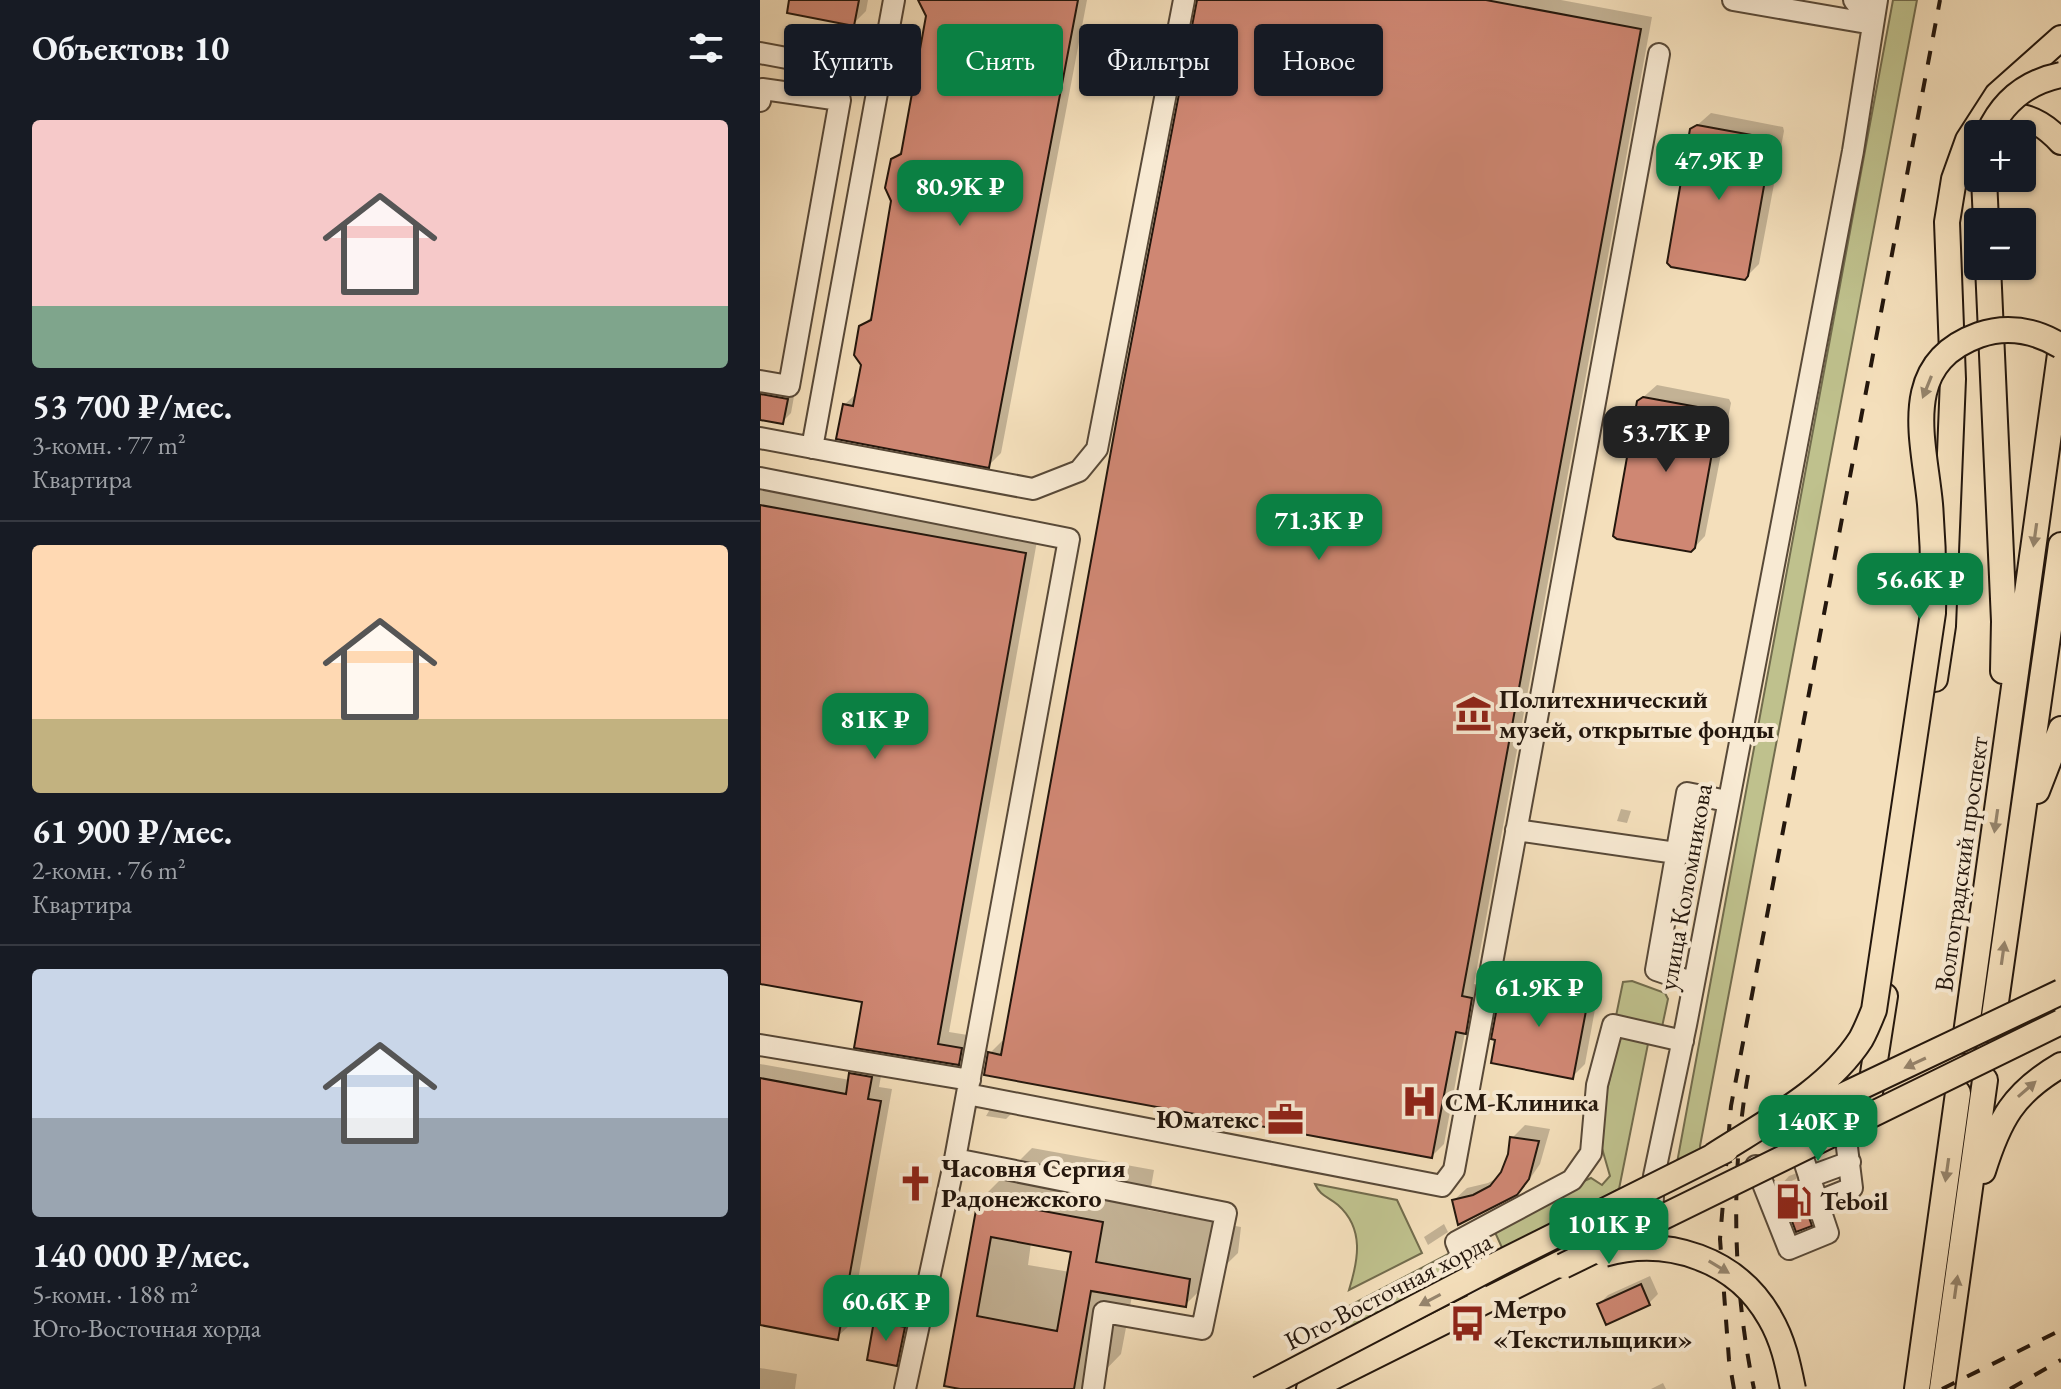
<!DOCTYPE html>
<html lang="ru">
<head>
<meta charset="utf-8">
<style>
  :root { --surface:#171b24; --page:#20242c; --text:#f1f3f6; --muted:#9ea1a6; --line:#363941; --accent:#0b8043 }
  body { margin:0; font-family:"EB Garamond",serif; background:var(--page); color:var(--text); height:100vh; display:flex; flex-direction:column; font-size:30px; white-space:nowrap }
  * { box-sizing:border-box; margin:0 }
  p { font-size:26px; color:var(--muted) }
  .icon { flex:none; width:44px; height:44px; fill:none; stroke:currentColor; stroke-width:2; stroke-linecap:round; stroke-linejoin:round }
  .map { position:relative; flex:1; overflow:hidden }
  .sheet { display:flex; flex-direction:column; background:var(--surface); width:760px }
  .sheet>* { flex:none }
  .hud { position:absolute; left:24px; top:24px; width:760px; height:72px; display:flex; gap:16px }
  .controls { position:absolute; left:1204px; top:120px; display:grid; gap:16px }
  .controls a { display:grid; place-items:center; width:72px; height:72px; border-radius:8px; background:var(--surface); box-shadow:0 2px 6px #0004; font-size:40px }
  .price { position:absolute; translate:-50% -68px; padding:0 18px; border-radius:16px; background:var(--accent); color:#fff; font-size:26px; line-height:52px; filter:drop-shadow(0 2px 4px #0008) }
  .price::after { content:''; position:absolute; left:50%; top:48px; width:24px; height:18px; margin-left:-12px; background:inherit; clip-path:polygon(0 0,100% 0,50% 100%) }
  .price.selected { background:#222; color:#fff }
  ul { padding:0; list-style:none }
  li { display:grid; align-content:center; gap:16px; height:424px; padding:0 32px }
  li+li { border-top:2px solid var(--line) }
  li span { display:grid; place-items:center; height:248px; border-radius:8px; color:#555 }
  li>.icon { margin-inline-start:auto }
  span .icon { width:144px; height:144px; fill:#fffc; stroke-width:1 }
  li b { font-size:34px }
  h2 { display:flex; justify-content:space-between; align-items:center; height:96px; padding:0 32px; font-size:34px }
  .tag { padding:0 28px; border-radius:8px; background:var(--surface); box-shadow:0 2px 6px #0004; font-size:28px; line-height:72px }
  .tag.selected { background:var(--accent); color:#fff }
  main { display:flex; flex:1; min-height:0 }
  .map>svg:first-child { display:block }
</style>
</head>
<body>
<main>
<section class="sheet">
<h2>Объектов: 10<svg class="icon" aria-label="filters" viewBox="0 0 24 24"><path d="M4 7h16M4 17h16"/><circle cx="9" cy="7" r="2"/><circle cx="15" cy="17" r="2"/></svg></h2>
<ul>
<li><span style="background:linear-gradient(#f6c9c9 75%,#7fa58c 0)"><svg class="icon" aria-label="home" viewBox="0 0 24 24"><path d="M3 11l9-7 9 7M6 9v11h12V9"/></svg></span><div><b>53 700 ₽/мес.</b><p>3-комн. · 77 m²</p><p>Квартира</p></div></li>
<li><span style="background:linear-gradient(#ffd9b3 70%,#c2b280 0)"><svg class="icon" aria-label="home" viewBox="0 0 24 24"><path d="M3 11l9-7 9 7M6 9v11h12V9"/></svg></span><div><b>61 900 ₽/мес.</b><p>2-комн. · 76 m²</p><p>Квартира</p></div></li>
<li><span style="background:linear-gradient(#c9d6e8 60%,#9aa5b1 0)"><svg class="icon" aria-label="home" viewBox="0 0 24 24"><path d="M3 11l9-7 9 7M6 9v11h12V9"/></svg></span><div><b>140 000 ₽/мес.</b><p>5-комн. · 188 m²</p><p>Юго-Восточная хорда</p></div></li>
</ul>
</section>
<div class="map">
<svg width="1301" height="1389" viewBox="0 0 1301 1389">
  <rect width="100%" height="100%" fill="#f4dfbb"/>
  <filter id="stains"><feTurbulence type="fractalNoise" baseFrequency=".0025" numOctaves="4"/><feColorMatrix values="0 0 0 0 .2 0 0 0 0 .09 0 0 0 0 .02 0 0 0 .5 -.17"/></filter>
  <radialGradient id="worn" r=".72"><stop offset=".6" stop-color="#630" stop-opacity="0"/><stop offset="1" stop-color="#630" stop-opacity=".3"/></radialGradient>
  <path fill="#bfc18d" stroke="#726c4d" stroke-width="2" d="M 1133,0 L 1157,0 L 940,1146 L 942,1160 L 916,1168 Z
    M 872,981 L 905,993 L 908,999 L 902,1027 L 856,1016 L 863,982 Z
    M 860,1036 L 889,1039 L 859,1189 L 744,1252 L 733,1228 L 824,1181 L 831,1178 L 842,1185 L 850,1176 L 837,1131 Z
    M 555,1184 L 637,1200 L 662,1253 L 589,1290 C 598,1261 605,1229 578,1205 C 569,1197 560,1196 555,1184 Z
    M 694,1251 L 703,1276 L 586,1333 L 589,1306 Z"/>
  <path fill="#0003" fill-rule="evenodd" d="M 31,0 L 108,0 L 106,11 L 93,24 Z
    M 164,0 L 327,0 L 241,453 L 229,465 L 84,405 L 98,392 L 103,364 L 101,327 L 113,315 L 133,200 L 132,160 L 144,148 L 169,16 Z
    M 438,0 L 801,0 L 892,17 L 714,984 L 724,986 L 718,1020 L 705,1032 L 684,1144 L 672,1156 L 230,1053 L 242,1041 L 246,1041 Z
    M 951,113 L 1023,127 L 1024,131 L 999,264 L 986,277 L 934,128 Z
    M 0,384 L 35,391 L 31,413 L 22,422 L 0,418 Z
    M 897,385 L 969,399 L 971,403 L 945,536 L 933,549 L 880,400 Z
    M 0,490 L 277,541 L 189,1032 L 214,1036 L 211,1050 L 198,1063 L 104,1001 L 0,982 Z
    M 861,809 L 871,811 L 867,823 L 857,821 Z
    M 761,968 L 840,982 L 825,1064 L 813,1076 L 740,1003 L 746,998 L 749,980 Z
    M 104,1062 L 123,1065 L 119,1087 L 132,1089 L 90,1325 L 77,1337 L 0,1323 L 0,1064 L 90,1080 L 91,1074 Z
    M 232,1106 L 253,1110 L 252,1113 L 246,1119 L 226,1116 Z
    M 765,1125 L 790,1129 L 780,1164 L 769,1180 L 756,1193 L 694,1200 L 707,1188 L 728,1183 L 741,1176 L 750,1155 L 752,1138 Z
    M 272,1148 L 394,1170 L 387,1210 L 481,1227 L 478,1253 L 425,1305 L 372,1296 L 361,1354 L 327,1389 L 212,1389 L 220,1200 ZM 271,1243 L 314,1250 L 310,1272 L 268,1265 Z
    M 1045,1170 L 1036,1179 L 1020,1186 L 1029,1176 Z
    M 154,1175 L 164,1177 L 160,1189 L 150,1187 Z
    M 1054,1198 L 1060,1215 L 1051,1224 L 1031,1213 L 1040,1204 Z
    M 684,1224 L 688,1232 L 668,1245 L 664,1237 Z
    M 890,1276 L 898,1294 L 889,1303 L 839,1304 L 848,1295 Z
    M 122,1317 L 150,1322 L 142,1358 L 136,1364 L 116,1322 Z
    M 0,1368 L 37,1374 L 35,1389 L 0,1389 Z
    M 903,1383 L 906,1389 L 891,1389 Z"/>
  <path fill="#cf8773" stroke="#24170d" stroke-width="2" fill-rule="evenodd" d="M 29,0 L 99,0 L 94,26 L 27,13 Z
    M 158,0 L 318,0 L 229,468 L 76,439 L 83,404 L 93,406 L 101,365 L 94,355 L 99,326 L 111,320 L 131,201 L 125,188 L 131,159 L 141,154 L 166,16 Z
    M 437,0 L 726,0 L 881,29 L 702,996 L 712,998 L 706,1034 L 696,1032 L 672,1158 L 224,1075 L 228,1052 L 241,1055 L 361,396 Z
    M 937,125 L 1008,138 L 1012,141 L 988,276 L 985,280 L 911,267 L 907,263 L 930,129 Z
    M 0,394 L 28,399 L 23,424 L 0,420 Z
    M 883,397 L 954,410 L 959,414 L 935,548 L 931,552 L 857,539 L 853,536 L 877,401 Z
    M 0,505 L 266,553 L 178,1044 L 202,1048 L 199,1065 L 94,1048 L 102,1002 L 0,984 Z
    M 747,979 L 829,995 L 813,1079 L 731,1063 L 735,1040 L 731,1039 L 738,1002 L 743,1003 Z
    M 89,1073 L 112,1077 L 108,1099 L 121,1101 L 78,1340 L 0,1325 L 0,1078 L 86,1094 Z
    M 750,1137 L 779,1141 L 769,1179 L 757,1195 L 698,1225 L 692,1200 L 713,1195 L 730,1186 L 741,1172 L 748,1154 Z
    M 218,1199 L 343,1222 L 336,1262 L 430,1279 L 426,1307 L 331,1291 L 314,1389 L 200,1389 L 184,1386 ZM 231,1237 L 311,1252 L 297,1331 L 217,1316 Z
    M 1045,1206 L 1052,1226 L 1036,1232 L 1029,1213 Z
    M 881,1284 L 890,1305 L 846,1325 L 837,1304 Z
    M 114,1321 L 145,1327 L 137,1366 L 107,1360 Z"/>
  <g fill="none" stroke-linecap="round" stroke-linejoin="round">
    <defs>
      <path id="minor" d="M 973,0 L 1113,24
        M 1094,0 L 1113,24
        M 0,53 L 96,71
        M 0,101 L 2,89 L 80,100 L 29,386 L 0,381
        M 0,438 L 273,489 L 319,471 L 337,449 L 424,0
        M 52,448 L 134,0
        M 0,478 L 309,539 L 195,1159 L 145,1389
        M 756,830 L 916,853
        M 934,983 L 896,970 L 927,793 L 967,801
        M 0,1045 L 210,1080
        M 207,1094 L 682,1186 L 694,1170 L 899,54
        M 195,1159 L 466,1213 L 442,1329 L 344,1312 L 333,1389
        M 996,1166 L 1029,1249 L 1068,1233 L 1053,1188
        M 1049,1177 L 1090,1162
        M 1057,1202 L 1092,1188 L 1084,1123
        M 1012,1206 L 1053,1188 L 1039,1146
        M 892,1217 L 894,1176 L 926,1025 L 1093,151 L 1117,0
        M 717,1292 L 696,1242 L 812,1180 L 831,1153 L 837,1085 L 853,1025 L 923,1041"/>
      <path id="major" d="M 1226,126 C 1252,105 1281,120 1301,142
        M 1224,178 L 1226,222
        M 1228,266 L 1244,621 L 1243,671
        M 1175,679 L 1183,626 L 1193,379 L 1187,222 L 1194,179 L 1208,140 L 1237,95 L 1301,38
        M 1277,791 L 1301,729
        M 1232,1030 L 1301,545
        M 1205,1041 L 1301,347
        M 1107,1112 L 1125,996
        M 1223,1171 C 1239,1120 1253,1093 1301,1065
        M 549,1389 L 821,1253
        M 1157,1389 L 1198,1093
        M 1182,1389 L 1225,1080"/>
    </defs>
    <use href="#minor" stroke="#584938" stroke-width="24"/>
    <use href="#major" stroke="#24170d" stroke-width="28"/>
    <use href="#minor" stroke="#f8ead3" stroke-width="20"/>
    <use href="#major" stroke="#f4dfbb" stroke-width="24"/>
    <path stroke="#24170d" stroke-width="4" stroke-dasharray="14 14" stroke-linecap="butt" d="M 988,1075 C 970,1176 973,1288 994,1389
      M 974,1389 L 969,1360 L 960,1239 L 971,1106 L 1180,0
      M 1182,1389 L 1301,1330
      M 1250,1389 L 1301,1360"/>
    <defs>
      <path id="major-bridge" d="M 1228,134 C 1242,102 1266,82 1301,75
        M 1025,1123 L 1301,992
        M 953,1156 C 1004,1123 1067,1092 1101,1039 C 1106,1030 1110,1020 1114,1010 L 1173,613 C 1174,576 1173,541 1170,504 C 1164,440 1138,364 1219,335 C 1248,325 1276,331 1301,346
        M 844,1254 C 907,1236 977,1259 1010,1318 C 1023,1340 1028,1364 1033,1389
        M 803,1266 L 1301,1022
        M 499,1389 L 738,1264 L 966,1150"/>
    </defs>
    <use href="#major-bridge" stroke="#24170d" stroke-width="28" stroke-linecap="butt"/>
    <use href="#major-bridge" stroke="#f4dfbb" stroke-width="24"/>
  </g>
  <defs><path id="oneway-solid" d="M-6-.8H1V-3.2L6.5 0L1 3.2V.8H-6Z" transform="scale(2)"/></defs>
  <g fill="#96856d">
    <use href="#oneway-solid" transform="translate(1167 387) rotate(112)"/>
    <use href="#oneway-solid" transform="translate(1275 535) rotate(98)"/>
    <use href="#oneway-solid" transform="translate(1236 821) rotate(98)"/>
    <use href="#oneway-solid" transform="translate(1243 953) rotate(-82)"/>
    <use href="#oneway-solid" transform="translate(1155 1063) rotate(155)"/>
    <use href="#oneway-solid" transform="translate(1267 1089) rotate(-41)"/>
    <use href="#oneway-solid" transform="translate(1187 1170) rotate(98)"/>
    <use href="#oneway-solid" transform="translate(959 1267) rotate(31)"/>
    <use href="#oneway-solid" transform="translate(1196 1287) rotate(-82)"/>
    <use href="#oneway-solid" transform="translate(670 1300) rotate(152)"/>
  </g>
  <defs>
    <symbol id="museum-bare" viewBox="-9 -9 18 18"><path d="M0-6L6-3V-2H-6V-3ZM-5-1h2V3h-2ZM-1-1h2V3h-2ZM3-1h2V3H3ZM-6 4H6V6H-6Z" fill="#8f2418" stroke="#f8ead3" stroke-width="2.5" paint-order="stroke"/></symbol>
    <symbol id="hospital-bare" viewBox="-9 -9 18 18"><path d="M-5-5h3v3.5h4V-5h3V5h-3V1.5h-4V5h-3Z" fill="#8f2418" stroke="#f8ead3" stroke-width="2.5" paint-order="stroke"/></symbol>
    <symbol id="office-bare" viewBox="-9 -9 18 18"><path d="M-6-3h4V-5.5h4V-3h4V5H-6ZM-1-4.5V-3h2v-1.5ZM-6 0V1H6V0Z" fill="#8f2418" stroke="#f8ead3" stroke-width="2.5" paint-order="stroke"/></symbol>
    <symbol id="church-bare" viewBox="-9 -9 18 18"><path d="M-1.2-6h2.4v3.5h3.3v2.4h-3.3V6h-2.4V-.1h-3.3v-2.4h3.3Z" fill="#8f2418" stroke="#f8ead3" stroke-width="2.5" paint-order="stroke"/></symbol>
    <symbol id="fuel-bare" viewBox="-9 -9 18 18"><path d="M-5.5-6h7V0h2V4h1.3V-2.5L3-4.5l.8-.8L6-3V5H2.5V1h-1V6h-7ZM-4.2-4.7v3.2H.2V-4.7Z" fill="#8f2418" stroke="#f8ead3" stroke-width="2.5" paint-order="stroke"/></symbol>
    <symbol id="bus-bare" viewBox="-9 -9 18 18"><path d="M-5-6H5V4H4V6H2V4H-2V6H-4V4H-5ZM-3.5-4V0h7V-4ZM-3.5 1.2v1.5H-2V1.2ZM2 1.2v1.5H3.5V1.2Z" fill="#8f2418" stroke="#f8ead3" stroke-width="2.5" paint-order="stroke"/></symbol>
  </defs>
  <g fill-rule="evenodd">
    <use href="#museum-bare" x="688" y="688" width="51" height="51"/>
    <use href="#hospital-bare" x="634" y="1076" width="51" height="51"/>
    <use href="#office-bare" x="500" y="1094" width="51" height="51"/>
    <use href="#church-bare" x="130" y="1158" width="51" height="51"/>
    <use href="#fuel-bare" x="1008" y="1176" width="51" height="51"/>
    <use href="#bus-bare" x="682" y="1298" width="51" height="51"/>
  </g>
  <g text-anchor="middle" stroke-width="8" stroke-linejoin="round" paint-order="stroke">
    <g font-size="26" font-weight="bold" fill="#24170d" stroke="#f8ead3" text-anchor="start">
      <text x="739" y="708">Политехнический<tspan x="739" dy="30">музей, открытые фонды</tspan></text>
      <text x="685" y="1111">СМ-Клиника</text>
      <text x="499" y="1128" text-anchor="end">Юматекс</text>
      <text x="181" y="1177">Часовня Сергия<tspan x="181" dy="30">Радонежского</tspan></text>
      <text x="1060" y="1210">Teboil</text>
      <text x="733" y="1318">Метро<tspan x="733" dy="30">«Текстильщики»</tspan></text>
    </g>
    <g font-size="26" fill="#24170d" stroke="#f8ead3">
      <text transform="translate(1201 864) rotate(-82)" y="9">Волгоградский проспект</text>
      <text transform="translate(925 887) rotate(-80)" y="9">улица Коломникова</text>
      <text transform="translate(628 1291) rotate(-27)" y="9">Юго-Восточная хорда</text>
    </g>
  </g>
  <rect width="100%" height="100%" filter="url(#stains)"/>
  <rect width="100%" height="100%" fill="url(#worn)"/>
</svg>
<div class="controls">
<a>+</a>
<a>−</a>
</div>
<b class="price" style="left:959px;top:202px">47.9K ₽</b>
<b class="price" style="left:200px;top:228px">80.9K ₽</b>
<b class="price selected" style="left:906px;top:474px">53.7K ₽</b>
<b class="price" style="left:559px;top:562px">71.3K ₽</b>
<b class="price" style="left:1160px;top:621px">56.6K ₽</b>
<b class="price" style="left:115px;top:761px">81K ₽</b>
<b class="price" style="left:779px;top:1029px">61.9K ₽</b>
<b class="price" style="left:1058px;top:1163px">140K ₽</b>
<b class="price" style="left:849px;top:1266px">101K ₽</b>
<b class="price" style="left:126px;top:1343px">60.6K ₽</b>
<div class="hud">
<a class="tag">Купить</a>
<a class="tag selected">Снять</a>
<a class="tag">Фильтры</a>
<a class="tag">Новое</a>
</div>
</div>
</main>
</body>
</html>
